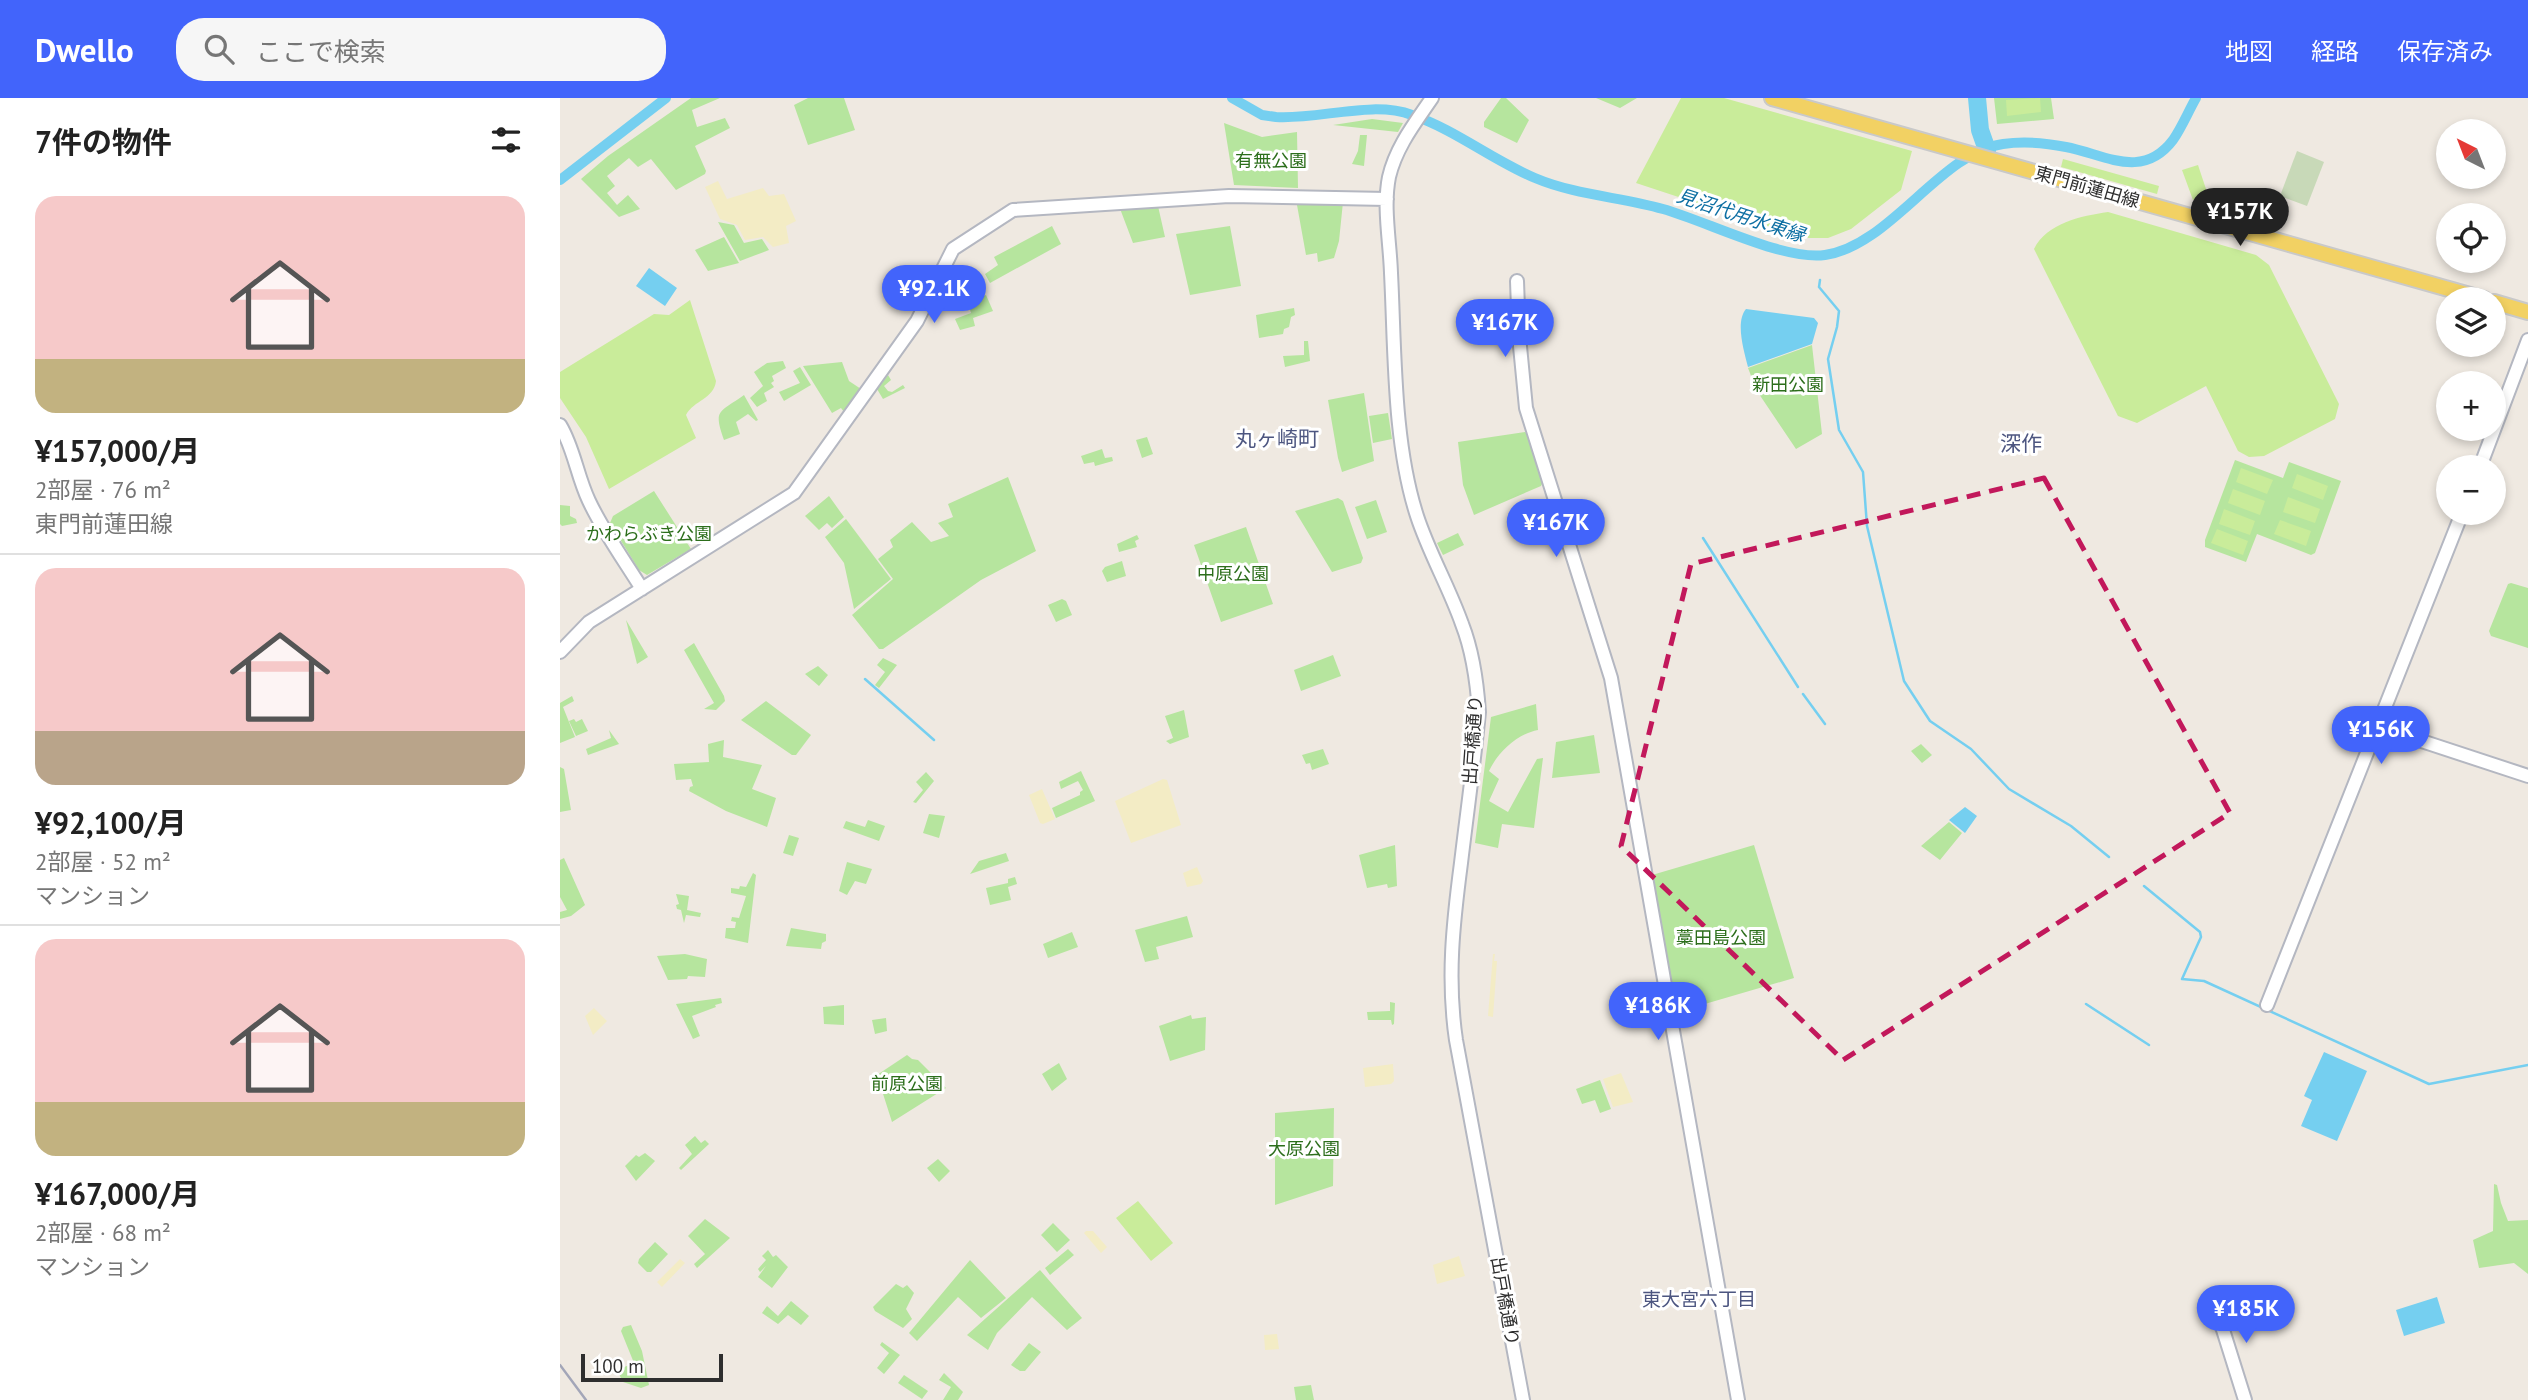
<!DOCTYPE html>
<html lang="ja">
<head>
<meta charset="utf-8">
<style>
  :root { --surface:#fff; --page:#f6f6f6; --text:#222; --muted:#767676; --line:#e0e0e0; --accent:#4264fb }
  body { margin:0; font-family:"PT Sans","Noto Sans JP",sans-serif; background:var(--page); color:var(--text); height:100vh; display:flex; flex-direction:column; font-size:26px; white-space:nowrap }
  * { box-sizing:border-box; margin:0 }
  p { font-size:23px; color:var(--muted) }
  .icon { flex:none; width:38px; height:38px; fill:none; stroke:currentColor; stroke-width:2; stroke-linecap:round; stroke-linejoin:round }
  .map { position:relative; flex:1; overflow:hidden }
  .side { display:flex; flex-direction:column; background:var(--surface); width:560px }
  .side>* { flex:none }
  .needle { width:46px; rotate:318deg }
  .controls { position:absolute; left:1876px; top:21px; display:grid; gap:14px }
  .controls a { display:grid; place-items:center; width:70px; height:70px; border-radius:50%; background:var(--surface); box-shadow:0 4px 10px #0003; font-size:35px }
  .scale { position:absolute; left:21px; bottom:18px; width:142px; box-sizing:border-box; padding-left:7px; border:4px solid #2e2e2e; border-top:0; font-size:19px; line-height:24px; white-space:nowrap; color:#2e2e2e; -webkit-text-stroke:5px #fff; paint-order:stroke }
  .price { position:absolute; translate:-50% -60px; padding:0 16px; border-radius:24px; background:var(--accent); color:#fff; font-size:23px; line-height:46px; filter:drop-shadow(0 2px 4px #0008) }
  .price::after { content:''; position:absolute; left:50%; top:42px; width:21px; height:16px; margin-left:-10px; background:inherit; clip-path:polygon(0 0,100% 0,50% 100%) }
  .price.on { background:#222; color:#fff }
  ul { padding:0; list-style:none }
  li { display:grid; align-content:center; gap:14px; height:371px; padding:0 35px }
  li+li { border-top:2px solid var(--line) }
  li span { display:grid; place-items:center; height:217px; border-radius:21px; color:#555 }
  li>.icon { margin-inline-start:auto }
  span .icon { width:126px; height:126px; fill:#fffc; stroke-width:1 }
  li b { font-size:30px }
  h2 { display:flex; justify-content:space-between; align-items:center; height:84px; padding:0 35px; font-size:30px }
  header { display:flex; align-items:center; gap:42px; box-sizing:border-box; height:98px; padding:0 35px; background:var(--accent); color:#fff }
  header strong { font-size:33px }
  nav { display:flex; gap:38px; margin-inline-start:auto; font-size:24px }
  .search { width:490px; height:63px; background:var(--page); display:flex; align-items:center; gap:18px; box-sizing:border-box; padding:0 24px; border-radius:28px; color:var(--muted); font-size:26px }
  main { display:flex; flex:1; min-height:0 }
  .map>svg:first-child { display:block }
</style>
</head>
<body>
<header>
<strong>Dwello</strong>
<div class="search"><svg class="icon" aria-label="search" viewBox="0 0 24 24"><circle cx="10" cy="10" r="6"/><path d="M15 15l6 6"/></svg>ここで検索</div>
<nav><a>地図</a><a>経路</a><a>保存済み</a></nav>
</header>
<main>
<section class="side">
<h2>7件の物件<svg class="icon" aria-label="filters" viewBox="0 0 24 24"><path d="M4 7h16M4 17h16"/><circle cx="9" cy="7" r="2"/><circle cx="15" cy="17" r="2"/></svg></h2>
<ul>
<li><span style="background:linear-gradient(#f6c9c9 75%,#c2b280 0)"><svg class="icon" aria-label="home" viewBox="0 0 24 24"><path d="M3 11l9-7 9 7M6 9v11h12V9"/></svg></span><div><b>¥157,000/月</b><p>2部屋 · 76 m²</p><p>東門前蓮田線</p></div></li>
<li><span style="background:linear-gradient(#f6c9c9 75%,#b9a48a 0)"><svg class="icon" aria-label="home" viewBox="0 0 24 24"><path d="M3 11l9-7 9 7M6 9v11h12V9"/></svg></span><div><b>¥92,100/月</b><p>2部屋 · 52 m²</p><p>マンション</p></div></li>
<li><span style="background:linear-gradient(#f6c9c9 75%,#c2b280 0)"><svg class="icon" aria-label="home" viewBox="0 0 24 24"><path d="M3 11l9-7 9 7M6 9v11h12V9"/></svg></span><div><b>¥167,000/月</b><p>2部屋 · 68 m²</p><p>マンション</p></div></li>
</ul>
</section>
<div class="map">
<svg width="1968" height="1302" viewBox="0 0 1968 1302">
  <rect width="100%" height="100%" fill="#efe9e1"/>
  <path fill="#b6e59e" d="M 131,0 L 160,0 L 132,12 L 137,29 L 165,20 L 170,30 L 135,48 L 146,73 L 145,76 L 116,92 L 91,61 L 78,69 L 69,60 L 47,78 L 55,88 L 47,95 L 57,107 L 68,97 L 80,111 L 59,119 L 21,81 L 48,58 Z
    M 248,0 L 284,0 L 295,32 L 248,47 L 234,7 Z
    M 941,0 L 946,0 L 969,22 L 957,45 L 924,29 L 924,24 Z
    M 1036,0 L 1077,0 L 1060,10 Z
    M 1434,0 L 1491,0 L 1494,21 L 1437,26 Z
    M 812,21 L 843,25 L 838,34 L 773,27 Z
    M 664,25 L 702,39 L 737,34 L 738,90 L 674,87 Z
    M 800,37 L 807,37 L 804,68 L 792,66 L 798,53 Z
    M 740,102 L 783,104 L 779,143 L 774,160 L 758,164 L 757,155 L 746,157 L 737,107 Z
    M 559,108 L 598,108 L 605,139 L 573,145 Z
    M 158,124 L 174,127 L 184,145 L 202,141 L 209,152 L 180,163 Z
    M 492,128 L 501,146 L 430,185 L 425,176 L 438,167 L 434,159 Z
    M 670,128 L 681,188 L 630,197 L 616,136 Z
    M 164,139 L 179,165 L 148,173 L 135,152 Z
    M 426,197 L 433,213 L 413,220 L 415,228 L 400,232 L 395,221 L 411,215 L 408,204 Z
    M 734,210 L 735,217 L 731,219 L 729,229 L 724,231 L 723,236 L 699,240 L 696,217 Z
    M 744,243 L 748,243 L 750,263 L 725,269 L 723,258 L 744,257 Z
    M 1252,247 L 1262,336 L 1236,351 L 1197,293 L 1188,270 Z
    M 223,263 L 226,270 L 212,278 L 214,283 L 211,285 L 214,289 L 204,295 L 207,303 L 197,309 L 190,300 L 203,288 L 194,274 L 207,265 Z
    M 282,264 L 289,283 L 301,291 L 284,314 L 281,310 L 272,315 L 243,268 Z
    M 240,269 L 251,287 L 224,303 L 219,294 L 240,285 L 233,273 Z
    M 328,277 L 331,282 L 324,288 L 328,293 L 332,294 L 343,287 L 345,290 L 323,301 L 317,291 Z
    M 804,295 L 814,363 L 782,374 L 778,360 L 768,302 Z
    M 184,297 L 198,322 L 196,323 L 188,316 L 176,324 L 180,336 L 164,342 C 153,311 159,315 184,297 Z
    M 828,315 L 832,341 L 813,345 L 809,318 Z
    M 965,334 L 969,337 L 983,384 L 981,388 L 914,417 L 903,387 L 898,344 Z
    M 587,339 L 593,356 L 582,360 L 576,342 Z
    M 542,351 L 545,360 L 552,359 L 553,363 L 535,368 L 534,364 L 524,366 L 521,358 Z
    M 1675,362 L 1723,380 L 1729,364 L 1781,383 L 1755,455 L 1751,457 L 1697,436 L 1686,464 L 1645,449 L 1645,442 Z
    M 448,379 L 476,453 L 421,482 L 323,551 L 319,551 L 292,517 L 333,481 L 318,461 L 333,449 L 330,442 L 352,424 L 371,444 L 389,438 L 378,425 L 393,419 L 388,406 Z
    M 94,393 L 131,451 L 87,477 L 79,472 L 50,425 L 53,418 Z
    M 269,398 L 284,419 L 272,430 L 267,425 L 259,432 L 245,418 Z
    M 778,400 L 783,403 L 803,460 L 801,465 L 772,474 L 735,413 Z
    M 816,402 L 827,434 L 807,441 L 795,409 Z
    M 0,407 L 10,408 L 10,418 L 16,421 L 17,425 L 2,428 L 0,426 Z
    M 286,421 L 331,481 L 294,511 L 284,465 L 265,439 Z
    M 686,429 L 713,506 L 661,524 L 634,447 Z
    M 898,435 L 904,447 L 883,457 L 877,445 Z
    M 577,437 L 579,441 L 575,443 L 577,449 L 559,454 L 557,446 Z
    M 562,463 L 566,478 L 547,484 L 542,473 L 545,469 Z
    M 1951,485 L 1968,490 L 1968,550 L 1931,538 L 1929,533 L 1948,486 Z
    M 502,501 L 506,503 L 512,517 L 496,524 L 488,507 Z
    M 66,522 L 88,559 L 77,566 Z
    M 134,545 L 164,598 L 165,603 L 156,612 L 144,611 L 154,605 L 124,552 Z
    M 773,557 L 781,578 L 741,593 L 734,572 Z
    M 323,560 L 337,567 L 319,590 L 315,587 L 325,574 L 317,567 Z
    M 258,568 L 268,577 L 259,588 L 245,576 Z
    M 12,598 L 14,603 L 3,609 L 15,639 L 0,645 L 0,605 Z
    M 206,603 L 251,637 L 236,657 L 232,657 L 181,622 Z
    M 976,606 L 978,632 C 957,636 938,654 929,673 L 939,681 L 929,703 L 948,714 L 977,661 L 983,660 L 974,730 L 942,726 L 938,750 L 915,745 L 931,619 Z
    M 624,612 L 629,639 L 610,646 L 606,643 L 613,640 L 605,618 Z
    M 14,621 L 16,624 L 22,621 L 28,633 L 16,638 L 9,623 Z
    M 49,632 L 59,646 L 28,657 L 26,651 L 51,640 Z
    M 1034,637 L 1040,675 L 992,680 L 996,644 Z
    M 164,642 L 163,659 L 202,667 L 192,691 L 216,700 L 207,729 L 166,713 L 129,693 L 130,689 L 133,688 L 131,681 L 116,682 L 114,666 L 149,664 L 148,646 Z
    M 1361,646 L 1372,657 L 1362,665 L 1351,653 Z
    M 763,651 L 769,666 L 752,672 L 750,665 L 746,666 L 742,657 Z
    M 0,669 L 4,671 L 11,712 L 0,714 Z
    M 521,673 L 535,703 L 496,720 L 492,710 L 520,697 L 520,694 L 523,692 L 518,683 L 501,691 L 499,684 Z
    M 366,674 L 374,683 L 356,705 L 353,704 L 363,692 L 356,684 Z
    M 369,716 L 385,718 L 379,740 L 363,735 Z
    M 308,722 L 325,728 L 319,743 L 283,730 L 286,723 L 305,729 Z
    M 1389,724 L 1402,735 L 1380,762 L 1361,748 Z
    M 229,737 L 239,740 L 233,758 L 223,755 Z
    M 835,747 L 837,788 L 828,790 L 827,786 L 807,790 L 799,757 Z
    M 1194,747 L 1234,880 L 1114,915 L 1092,777 Z
    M 446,755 L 449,763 L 410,776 L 419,763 Z
    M 4,760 L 25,807 L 11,818 L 0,821 L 0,814 L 7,812 L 0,799 L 0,762 Z
    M 287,764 L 312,771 L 306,786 L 295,783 L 287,797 L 279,793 Z
    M 193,775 L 196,777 L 188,845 L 165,840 L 166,830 L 175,830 L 176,824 L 171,823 L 172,819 L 179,820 L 186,798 L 171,795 L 171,790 L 179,791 L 180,788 L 186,789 Z
    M 455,779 L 457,786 L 448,789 L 451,802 L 430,807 L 426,790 L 448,785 L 448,781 Z
    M 116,796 L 129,798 L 127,812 L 141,815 L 140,819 L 126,817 L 124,825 L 121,812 L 117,811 L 116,807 L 119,806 Z
    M 627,818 L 633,839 L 596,849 L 599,861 L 585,864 L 575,832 Z
    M 231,830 L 266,836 L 266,843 L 262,845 L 261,851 L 226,848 Z
    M 512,834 L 518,849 L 488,860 L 483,846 Z
    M 125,856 L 147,861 L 145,879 L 128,878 L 127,881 L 108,882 L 97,858 Z
    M 161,900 L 162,905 L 155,907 L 156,909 L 132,918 L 140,938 L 133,941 L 116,906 Z
    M 830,904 L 835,905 L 834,926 L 832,927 L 831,922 L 808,922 L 807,914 L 830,913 Z
    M 284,907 L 284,927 L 264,926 L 263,909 Z
    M 631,917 L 632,921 L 646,919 L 645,952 L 610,963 L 599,928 Z
    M 326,920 L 327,933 L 315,936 L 312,922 Z
    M 347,957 L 352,961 L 358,962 L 386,990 L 332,1024 L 317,977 Z
    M 499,965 L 507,981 L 492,993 L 482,976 Z
    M 1040,982 L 1051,1011 L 1040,1015 L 1035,1002 L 1022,1006 L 1016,991 Z
    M 774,1010 L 773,1088 L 715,1107 L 715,1015 Z
    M 135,1038 L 141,1045 L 145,1042 L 149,1046 L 121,1072 L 119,1070 L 132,1056 L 125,1047 Z
    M 85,1055 L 95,1063 L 76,1083 L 65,1068 L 76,1057 L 79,1059 Z
    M 378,1061 L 390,1073 L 379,1084 L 367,1070 Z
    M 1934,1086 L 1937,1087 L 1941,1105 L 1948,1123 L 1968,1122 L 1968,1176 L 1954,1165 L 1919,1170 L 1913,1142 L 1933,1133 Z
    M 145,1121 L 170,1140 L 137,1170 L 134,1166 L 145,1156 L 128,1138 Z
    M 493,1125 L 510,1142 L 497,1154 L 481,1137 Z
    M 95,1144 L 108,1156 L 91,1174 L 87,1174 L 78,1165 L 79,1161 Z
    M 508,1151 L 514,1157 L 490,1177 L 485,1170 Z
    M 208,1152 L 213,1159 L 216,1157 L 228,1169 L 212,1190 L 198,1179 L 206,1168 L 200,1174 L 198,1171 L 206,1162 L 202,1158 Z
    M 410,1162 L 446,1200 L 421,1220 L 398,1199 L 357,1243 L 349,1235 Z
    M 480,1172 L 522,1220 L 507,1232 L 472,1199 L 437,1235 L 428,1252 L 407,1237 Z
    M 336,1186 L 343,1190 L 347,1187 L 354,1195 L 346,1211 L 352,1221 L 343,1230 L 315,1213 L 313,1209 Z
    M 231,1203 L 249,1218 L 241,1227 L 228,1217 L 218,1226 L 202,1215 L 207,1208 L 218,1218 Z
    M 71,1227 L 82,1253 L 89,1287 L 81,1290 L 63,1284 L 57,1272 L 74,1265 L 61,1233 L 63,1229 Z
    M 322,1244 L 340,1257 L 324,1276 L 317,1270 L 329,1255 L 320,1247 Z
    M 469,1245 L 481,1254 L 465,1273 L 460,1273 L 451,1267 Z
    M 384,1275 L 403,1294 L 398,1302 L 383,1302 L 391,1289 L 379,1282 Z
    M 344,1277 L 368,1293 L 362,1301 L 338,1285 Z
    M 751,1287 L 754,1302 L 736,1302 L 734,1289 Z"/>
  <path fill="#f3ecc5" d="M 158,83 L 167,101 L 203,90 L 209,98 L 224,96 L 236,123 L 226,128 L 229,145 L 213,149 L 203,139 L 185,142 L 177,127 L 160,121 L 145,89 Z
    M 603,681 L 607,682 L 621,727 L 571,745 L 555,703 Z
    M 482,691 L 495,721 L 483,726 L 480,725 L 469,697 Z
    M 637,769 L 643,783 L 641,786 L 627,789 L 623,775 Z
    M 933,856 L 935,856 L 934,863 L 937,863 L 933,919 L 928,918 Z
    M 34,910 L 47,923 L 33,937 L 25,918 Z
    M 833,966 L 834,983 L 831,986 L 805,989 L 803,970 Z
    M 1061,975 L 1073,1004 L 1053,1009 L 1043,981 Z
    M 526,1133 L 533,1133 L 547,1149 L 541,1155 L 524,1135 Z
    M 899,1158 L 905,1178 L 877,1186 L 873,1167 Z
    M 120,1161 L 125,1165 L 102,1189 L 97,1184 Z
    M 717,1236 L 719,1251 L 705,1252 L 704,1237 Z"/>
  <path fill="#c8d9b8" d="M 1737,53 L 1764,64 L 1747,108 L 1720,98 Z"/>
  <path fill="#c9ec9a" d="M 1121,0 L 1164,0 L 1352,53 L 1341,92 L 1291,131 L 1268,140 L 1243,140 L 1076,85 Z
    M 1480,0 L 1481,14 L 1447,18 L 1446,2 Z
    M 1503,61 L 1599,88 L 1597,96 L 1501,69 Z
    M 1638,67 L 1648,97 L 1633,102 L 1622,72 Z
    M 1548,114 L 1696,157 L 1709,167 L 1779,306 L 1775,321 L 1704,358 L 1689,359 L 1678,353 L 1646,288 L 1577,325 L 1558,318 L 1474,151 C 1487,125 1521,118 1548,114 Z
    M 130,202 L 156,283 C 154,301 134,302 126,317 L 136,340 L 49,391 L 26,339 L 0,300 L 0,274 L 94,216 L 109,217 Z
    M 1681,370 L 1713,382 L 1707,396 L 1676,384 Z
    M 1737,376 L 1768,388 L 1763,402 L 1732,390 Z
    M 1673,391 L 1705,403 L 1700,417 L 1668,405 Z
    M 1728,399 L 1760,411 L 1755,425 L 1723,414 Z
    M 1664,411 L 1695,423 L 1690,437 L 1659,426 Z
    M 1720,422 L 1751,433 L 1746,448 L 1714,436 Z
    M 1657,431 L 1688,443 L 1683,457 L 1651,445 Z
    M 578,1103 L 613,1145 L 591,1163 L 556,1120 Z"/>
  <path fill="#75cff0" d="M 89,170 L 117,190 L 105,208 L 76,188 Z
    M 1186,211 L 1254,220 L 1258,225 L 1252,246 L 1188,269 C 1184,253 1175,224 1186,211 Z
    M 1405,709 L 1417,718 L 1405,735 L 1389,722 Z
    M 1764,954 L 1807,973 L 1777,1043 L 1741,1028 L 1752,1002 L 1744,998 Z
    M 1877,1199 L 1885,1225 L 1844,1238 L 1836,1212 Z"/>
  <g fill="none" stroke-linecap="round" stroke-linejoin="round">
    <path stroke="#75cff0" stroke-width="2.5" d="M 1260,182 L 1259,189 L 1279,213 L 1277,229 L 1268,261 L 1279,332 L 1303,374 L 1307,428 L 1344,583 L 1370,623 L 1411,651 L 1449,691 L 1511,728 L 1549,759
      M 1143,440 L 1238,589
      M 305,581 L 374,642
      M 1243,596 L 1265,626
      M 1584,788 L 1640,834 L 1641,839 L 1622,881 L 1644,883 L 1869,986 L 1968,967
      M 1526,906 L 1589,947"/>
    <path stroke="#75cff0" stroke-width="10" d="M 672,0 L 702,17 L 716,19 C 758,22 812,2 852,17 C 896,32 932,62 975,80 C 1015,97 1061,99 1103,111 C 1146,123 1224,163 1265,157 C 1330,148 1381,54 1443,46 C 1463,43 1486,45 1506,49 C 1544,56 1582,83 1613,42 C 1622,29 1628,14 1636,0
      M 0,82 L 106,0"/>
    <path stroke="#75cff0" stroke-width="18" d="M 1417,0 L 1420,32 L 1427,52"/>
    <defs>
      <path id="minor" d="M 872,0 C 855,25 836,49 829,79 C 823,109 830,144 831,175 C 835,252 833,344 857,418 C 869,455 889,489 902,526 C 913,554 917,584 919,614 C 914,665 907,715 901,765 C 893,826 887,881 896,942 L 963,1302
        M 957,183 L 959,238 L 966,310 L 1051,580 L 1178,1302
        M 0,327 C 14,350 17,378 29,403 C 43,433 64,462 82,491
        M 1920,369 L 1968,242
        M 0,554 L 29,524 L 234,395 L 357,223 L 393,151 L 453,112 L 669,98 L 827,101
        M 1819,629 L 1968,678
        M 1707,907 L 1902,415
        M 1654,1203 L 1685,1302"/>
      <path id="major" d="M 1212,0 L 1924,201
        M 1934,204 L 1968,214"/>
    </defs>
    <use href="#minor" stroke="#b4b7c1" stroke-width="16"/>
    <use href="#major" stroke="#c9c9c9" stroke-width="18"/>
    <use href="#minor" stroke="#fff" stroke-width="12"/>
    <use href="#major" stroke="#f2d163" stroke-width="14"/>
    <path stroke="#a3a6b8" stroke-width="2.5" d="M 0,1267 L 26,1302"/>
  </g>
  <path fill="none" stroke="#c2185b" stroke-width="5" stroke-dasharray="14 9" stroke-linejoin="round" d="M 1484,380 L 1670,715 L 1283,962 L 1061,748 L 1131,466 Z"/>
  <g text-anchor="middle" stroke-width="6" stroke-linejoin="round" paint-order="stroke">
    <g font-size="18" fill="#2c6e1b" stroke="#fff">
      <text x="711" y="69">有無公園</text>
      <text x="1228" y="293">新田公園</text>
      <text x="89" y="442">かわらぶき公園</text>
      <text x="673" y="482">中原公園</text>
      <text x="1161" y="846">藁田島公園</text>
      <text x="347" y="992">前原公園</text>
      <text x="744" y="1057">大原公園</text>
    </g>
    <g font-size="18" fill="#2e2e2e" stroke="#fff">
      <text transform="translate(1527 89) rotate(16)" y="6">東門前蓮田線</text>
      <text transform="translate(913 642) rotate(-86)" y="6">出戸橋通り</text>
      <text transform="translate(945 1203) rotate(80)" y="6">出戸橋通り</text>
    </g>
    <g font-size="19" font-style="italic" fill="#0d6fa3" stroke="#fff">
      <text transform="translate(1181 117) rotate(18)" y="7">見沼代用水東縁</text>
    </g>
    <g font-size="19" fill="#4d5680" stroke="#fff">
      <text x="1139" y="1208">東大宮六丁目</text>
    </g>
    <g font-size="21" fill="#4d5680" stroke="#fff">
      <text x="717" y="348">丸ヶ崎町</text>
      <text x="1461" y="353">深作</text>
    </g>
  </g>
</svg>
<div class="controls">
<a><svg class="needle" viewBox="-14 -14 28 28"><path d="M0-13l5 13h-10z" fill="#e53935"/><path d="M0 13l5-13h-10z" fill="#767676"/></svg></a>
<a><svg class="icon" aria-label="locate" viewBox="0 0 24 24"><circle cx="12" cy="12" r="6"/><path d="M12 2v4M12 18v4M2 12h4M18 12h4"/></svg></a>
<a><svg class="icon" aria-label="layers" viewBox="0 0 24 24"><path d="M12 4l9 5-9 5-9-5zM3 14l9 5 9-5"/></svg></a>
<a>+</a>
<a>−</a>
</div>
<div class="scale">100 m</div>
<b class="price on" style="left:1680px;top:150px">¥157K</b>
<b class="price" style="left:374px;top:227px">¥92.1K</b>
<b class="price" style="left:945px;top:261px">¥167K</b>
<b class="price" style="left:996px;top:461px">¥167K</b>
<b class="price" style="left:1821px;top:668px">¥156K</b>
<b class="price" style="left:1098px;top:944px">¥186K</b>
<b class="price" style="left:1686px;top:1247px">¥185K</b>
</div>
</main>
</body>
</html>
